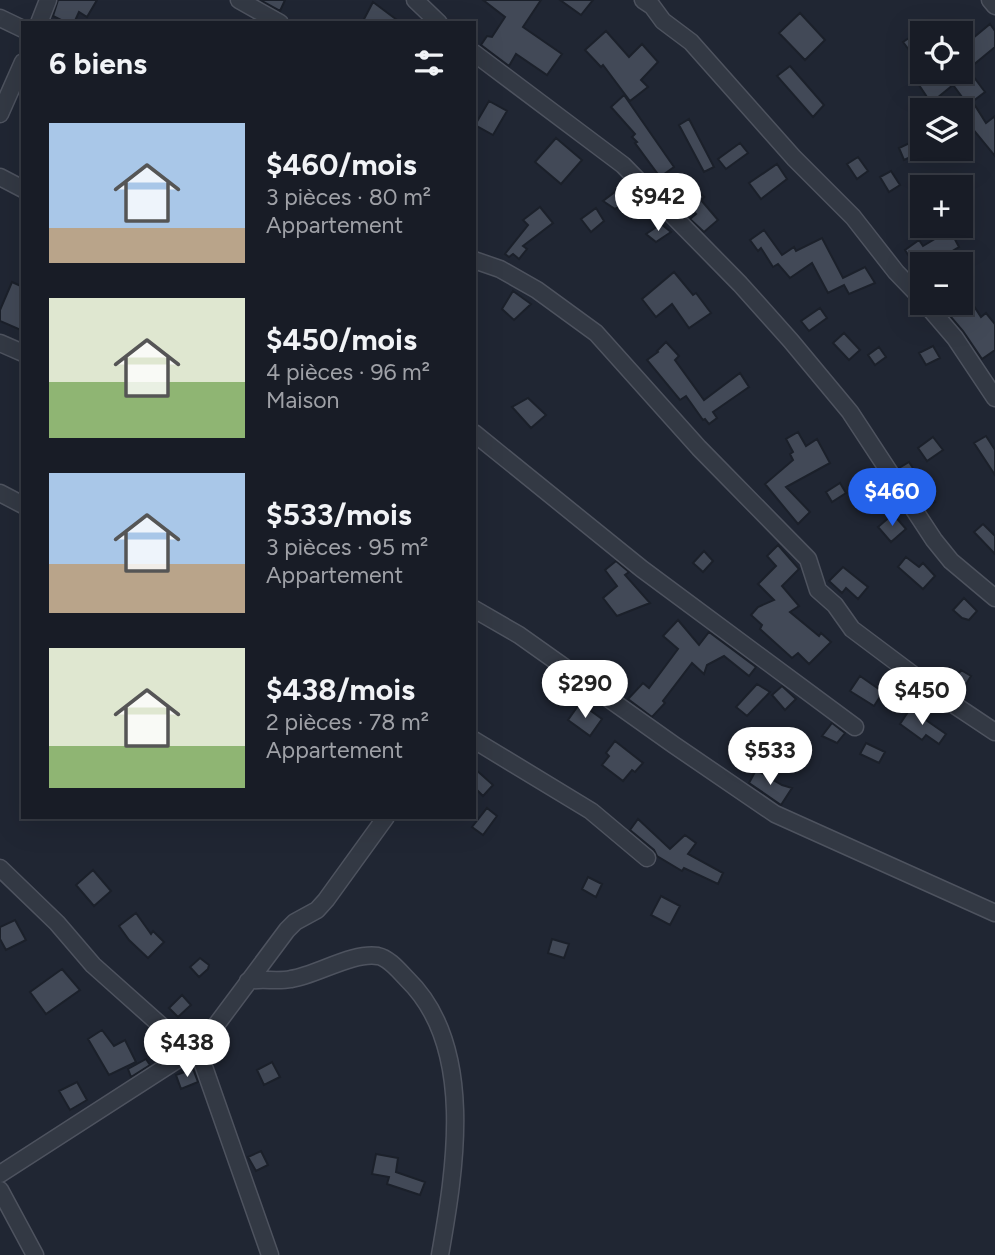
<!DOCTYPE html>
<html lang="fr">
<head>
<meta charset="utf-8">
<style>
  :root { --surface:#181c26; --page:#252932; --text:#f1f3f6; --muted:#9fa1a7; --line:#363a43; --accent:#2563eb }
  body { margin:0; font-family:Figtree,sans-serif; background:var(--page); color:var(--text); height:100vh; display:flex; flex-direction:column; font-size:26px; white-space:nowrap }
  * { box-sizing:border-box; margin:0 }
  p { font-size:23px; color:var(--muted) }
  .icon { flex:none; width:38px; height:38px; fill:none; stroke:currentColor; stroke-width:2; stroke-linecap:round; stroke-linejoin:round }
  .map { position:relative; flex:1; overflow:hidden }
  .details { position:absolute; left:21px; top:21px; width:455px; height:798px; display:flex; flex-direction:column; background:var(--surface); border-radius:0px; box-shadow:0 7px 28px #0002,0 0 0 2px var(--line) }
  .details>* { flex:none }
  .fabs { position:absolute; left:910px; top:21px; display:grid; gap:14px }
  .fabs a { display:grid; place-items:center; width:63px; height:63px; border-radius:0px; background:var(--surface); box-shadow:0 7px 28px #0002,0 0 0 2px var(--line); font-size:35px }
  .price { position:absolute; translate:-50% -60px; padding:0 16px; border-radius:24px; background:#fff; color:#222; font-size:23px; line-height:46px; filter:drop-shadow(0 2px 4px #0008) }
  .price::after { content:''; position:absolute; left:50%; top:42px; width:21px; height:16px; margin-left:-10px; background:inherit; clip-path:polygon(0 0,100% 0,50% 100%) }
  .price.on { background:var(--accent); color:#fff }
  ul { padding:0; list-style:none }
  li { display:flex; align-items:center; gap:21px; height:175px; padding:0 28px }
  li span { display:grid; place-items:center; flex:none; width:196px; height:140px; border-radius:0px; color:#555 }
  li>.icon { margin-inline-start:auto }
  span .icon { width:84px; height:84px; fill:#fffc; stroke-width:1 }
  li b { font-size:30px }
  h2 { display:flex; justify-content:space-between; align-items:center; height:84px; padding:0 28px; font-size:30px }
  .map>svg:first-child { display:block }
</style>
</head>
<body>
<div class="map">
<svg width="995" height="1255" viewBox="0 0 995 1255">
  <rect width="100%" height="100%" fill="#202633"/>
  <path fill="#424957" stroke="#1b202a" stroke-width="2" d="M 58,0 L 97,0 L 87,17 L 79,12 L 74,23 L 67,23 L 53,16 Z
    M 260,0 L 285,0 L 280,11 Z
    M 483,0 L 541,0 L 523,27 L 562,54 L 547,75 L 516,54 L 509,66 L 481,45 L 487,36 L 492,37 L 505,17 Z
    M 560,0 L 593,0 L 581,15 Z
    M 373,2 L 401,23 L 362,23 Z
    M 800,13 L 825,40 L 805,60 L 779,33 Z
    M 990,24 L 995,31 L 995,47 L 972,66 L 961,52 L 961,48 Z
    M 606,31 L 629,57 L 642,44 L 658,62 L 641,80 L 648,87 L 630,101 L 603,65 L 601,67 L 585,50 Z
    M 915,34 L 922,43 L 922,67 L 903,42 Z
    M 790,66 L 824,105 L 813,117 L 777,76 Z
    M 920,72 L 970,72 L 985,92 L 968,105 L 953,85 L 931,103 L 913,76 Z
    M 624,95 L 674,167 L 660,177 L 635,143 L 637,142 L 632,137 L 635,134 L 611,107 Z
    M 489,101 L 507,111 L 493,135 L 475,125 Z
    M 974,104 L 986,123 L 995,116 L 995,156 L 972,128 L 970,129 L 961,114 Z
    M 689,119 L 714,167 L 704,172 L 679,125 Z
    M 556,138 L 582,160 L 561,184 L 535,162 Z
    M 918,139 L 924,151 L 904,160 L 899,148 Z
    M 740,143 L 748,153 L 726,169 L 718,159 Z
    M 858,157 L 868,171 L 857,179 L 847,164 Z
    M 777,164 L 787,179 L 761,199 L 749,183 Z
    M 891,171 L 900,185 L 889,192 L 880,177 Z
    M 689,182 L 704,197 L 701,200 L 718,220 L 704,232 L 690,219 L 696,214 L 685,203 L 689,200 L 680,191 Z
    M 624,185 L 633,196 L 626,203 L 615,209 L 603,201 Z
    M 540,207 L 553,223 L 523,246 L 527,249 L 519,259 L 513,254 L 509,257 L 505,254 L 528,225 L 523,220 Z
    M 596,208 L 604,221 L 591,232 L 581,219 Z
    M 661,224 L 671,232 L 656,242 L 646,234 Z
    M 764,230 L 782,255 L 794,247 L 796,251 L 822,238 L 843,278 L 865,267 L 875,283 L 849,294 L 844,285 L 828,293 L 812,263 L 790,278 L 778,264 L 773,267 L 761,248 L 758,251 L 750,240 Z
    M 950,230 L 959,247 L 944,256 L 951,264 L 914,264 L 905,250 L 919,240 L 923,246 Z
    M 674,272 L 693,295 L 696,293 L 711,313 L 689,328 L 672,304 L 656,317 L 642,299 Z
    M 12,282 L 23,287 L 23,331 L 0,321 L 0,310 Z
    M 961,286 L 981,317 L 986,313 L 995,324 L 995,350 L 982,359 L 963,331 L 939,303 L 961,303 Z
    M 513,291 L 531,304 L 514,320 L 502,309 Z
    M 820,308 L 827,318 L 809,331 L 801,321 Z
    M 844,333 L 860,350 L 849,360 L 833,343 Z
    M 666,342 L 679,356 L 675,360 L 704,400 L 740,373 L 749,387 L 713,412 L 717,418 L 709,424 L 705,419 L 703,420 L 686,396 L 680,400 L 647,360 L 658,352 L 657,351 Z
    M 933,346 L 940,358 L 926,365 L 919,353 Z
    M 879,347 L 886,357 L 875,365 L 868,355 Z
    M 528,398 L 546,415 L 531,428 L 512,407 Z
    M 798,432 L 806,446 L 817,439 L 830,463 L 786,487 L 810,512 L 798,524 L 765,484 L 793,460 L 790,454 L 793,452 L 786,439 Z
    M 986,436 L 995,450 L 995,475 L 974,443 Z
    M 933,437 L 943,450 L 927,461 L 918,448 Z
    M 909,462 L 935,502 L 925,508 L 899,468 Z
    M 840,483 L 846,493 L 832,502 L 826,492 Z
    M 886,486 L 896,502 L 889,506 L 880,490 Z
    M 893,514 L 906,529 L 891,542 L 878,527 Z
    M 983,524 L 995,536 L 995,554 L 974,532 Z
    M 778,545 L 799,569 L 782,586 L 799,606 L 790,612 L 819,636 L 821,633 L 831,642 L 809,664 L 798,653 L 792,658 L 760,629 L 762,625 L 751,615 L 758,607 L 774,600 L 758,584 L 776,566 L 767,556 Z
    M 704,551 L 713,561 L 703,572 L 693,563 Z
    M 906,557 L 919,567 L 923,563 L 935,576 L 923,589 L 898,567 Z
    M 616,561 L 629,572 L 625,575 L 650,603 L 617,616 L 603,598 L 617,586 L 605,570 Z
    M 843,567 L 868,587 L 858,599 L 846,588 L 842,593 L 829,581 Z
    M 964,598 L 977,611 L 969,620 L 962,618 L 953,610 Z
    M 678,620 L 699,645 L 709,632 L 756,667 L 749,676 L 724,656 L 707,665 L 704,674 L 692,663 L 663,701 L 665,703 L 652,717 L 628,699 L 643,683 L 649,688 L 678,649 L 663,636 Z
    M 961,670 L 971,676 L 965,686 L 955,680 Z
    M 860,676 L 883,692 L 874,706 L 850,691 Z
    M 757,684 L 770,692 L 747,716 L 736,707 Z
    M 782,686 L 796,699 L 785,710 L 772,695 Z
    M 580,703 L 602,719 L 590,736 L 568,720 Z
    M 910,709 L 946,734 L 939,744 L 926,735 L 922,740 L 900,724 Z
    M 832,723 L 845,733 L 837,743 L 822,736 Z
    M 615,741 L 643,763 L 635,772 L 632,770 L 623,781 L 602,765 L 609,756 L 606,753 Z
    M 866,743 L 885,752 L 879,763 L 860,754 Z
    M 757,748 L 770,755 L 763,769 L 751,763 Z
    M 474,768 L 493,785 L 483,796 L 474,787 Z
    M 756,770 L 782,785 L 792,788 L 781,805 L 749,783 Z
    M 487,808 L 497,816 L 483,835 L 472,827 Z
    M 638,819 L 670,849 L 685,835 L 696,843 L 688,854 L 723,873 L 718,884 L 684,868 L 682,871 L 657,856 L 654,850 L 630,830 Z
    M 93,870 L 111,891 L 94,906 L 76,885 Z
    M 588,877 L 602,884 L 596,897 L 582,889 Z
    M 661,896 L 680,906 L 670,925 L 651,915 Z
    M 136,913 L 151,934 L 153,931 L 164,942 L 148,958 L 129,940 L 119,926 Z
    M 15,920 L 26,940 L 6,950 L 0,939 L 0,927 Z
    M 552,939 L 569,944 L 564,958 L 548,953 Z
    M 200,958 L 209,965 L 208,969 L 199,977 L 190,967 Z
    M 62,969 L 80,990 L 46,1014 L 30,992 Z
    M 182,995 L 191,1005 L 178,1017 L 169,1008 Z
    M 102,1030 L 114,1046 L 125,1040 L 136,1062 L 109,1075 L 88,1039 Z
    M 146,1059 L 150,1065 L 131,1077 L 128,1069 Z
    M 272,1062 L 280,1077 L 264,1085 L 257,1070 Z
    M 193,1069 L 198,1082 L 181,1089 L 176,1075 Z
    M 77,1082 L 87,1100 L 70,1110 L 59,1091 Z
    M 261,1151 L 268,1165 L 256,1171 L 248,1157 Z
    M 376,1154 L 398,1158 L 396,1172 L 425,1182 L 420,1195 L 387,1184 L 389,1177 L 372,1174 Z"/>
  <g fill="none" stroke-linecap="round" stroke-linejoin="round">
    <defs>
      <path id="minor" d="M 239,0 L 280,23
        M 415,0 L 439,23
        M 643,0 L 652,6 L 663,21 L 691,42 L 794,158 L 853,217 L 896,272 L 922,299
        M 990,0 L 995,6
        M 0,18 L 23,29
        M 39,23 L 48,0
        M 474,53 L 623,165 L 740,284 L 791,341 L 850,412 L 934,540 L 951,561 L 995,598
        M 0,114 L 23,62
        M 0,177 L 23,189
        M 474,260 L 500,269 L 537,290 L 596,333 L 699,448 L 808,559 L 818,590 L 835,605 L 852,629 L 944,698 L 995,732
        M 925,303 L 955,338 L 995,398
        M 0,343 L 23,353
        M 474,433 L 642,569 L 855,727
        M 0,493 L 23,505
        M 474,609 L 519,635 L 674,745 L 775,814 L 995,913
        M 474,740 L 591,811 L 647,858
        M 0,868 L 57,923 L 93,965 L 185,1047 L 190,1049 L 197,1047
        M 248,981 C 263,978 277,982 291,979 C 317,975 352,952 378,956 C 389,958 400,972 407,979 C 476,1046 455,1170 440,1255
        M 197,1047 L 270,1255
        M 0,1174 L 197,1047 L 205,1040 L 287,930 L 295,922 L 317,910 L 326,900 L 386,817
        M 0,1190 L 35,1255"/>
    </defs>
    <use href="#minor" stroke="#4e535f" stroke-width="19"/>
    <use href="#minor" stroke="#333944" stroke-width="16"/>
  </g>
</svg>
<div class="fabs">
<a><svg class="icon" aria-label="locate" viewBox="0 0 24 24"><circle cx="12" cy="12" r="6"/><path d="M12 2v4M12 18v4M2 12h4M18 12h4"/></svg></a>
<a><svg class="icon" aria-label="layers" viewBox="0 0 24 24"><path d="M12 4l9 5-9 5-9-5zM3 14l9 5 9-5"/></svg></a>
<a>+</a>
<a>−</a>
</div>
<b class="price" style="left:658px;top:233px">$942</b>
<b class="price on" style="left:892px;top:528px">$460</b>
<b class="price" style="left:585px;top:720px">$290</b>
<b class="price" style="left:922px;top:727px">$450</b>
<b class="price" style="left:770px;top:787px">$533</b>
<b class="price" style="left:187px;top:1079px">$438</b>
<section class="details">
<h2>6 biens<svg class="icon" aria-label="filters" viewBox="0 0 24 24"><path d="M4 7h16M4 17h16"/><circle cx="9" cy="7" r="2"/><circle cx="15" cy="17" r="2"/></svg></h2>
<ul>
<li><span style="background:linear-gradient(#a9c7e8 75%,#b9a48a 0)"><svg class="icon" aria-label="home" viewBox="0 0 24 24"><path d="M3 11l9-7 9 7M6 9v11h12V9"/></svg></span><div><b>$460/mois</b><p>3 pièces · 80 m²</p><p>Appartement</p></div></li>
<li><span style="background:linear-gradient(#dfe7d0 60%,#8fb573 0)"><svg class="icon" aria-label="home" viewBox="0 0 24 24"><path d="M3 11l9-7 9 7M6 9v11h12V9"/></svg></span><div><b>$450/mois</b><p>4 pièces · 96 m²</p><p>Maison</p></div></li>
<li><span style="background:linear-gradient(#a9c7e8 65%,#b9a48a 0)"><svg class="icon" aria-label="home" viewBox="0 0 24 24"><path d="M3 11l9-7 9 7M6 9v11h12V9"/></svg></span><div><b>$533/mois</b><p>3 pièces · 95 m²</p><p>Appartement</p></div></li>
<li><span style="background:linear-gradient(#dfe7d0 70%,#8fb573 0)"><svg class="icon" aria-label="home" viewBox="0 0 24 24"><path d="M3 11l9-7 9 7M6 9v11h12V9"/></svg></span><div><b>$438/mois</b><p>2 pièces · 78 m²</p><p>Appartement</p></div></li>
</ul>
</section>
</div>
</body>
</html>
